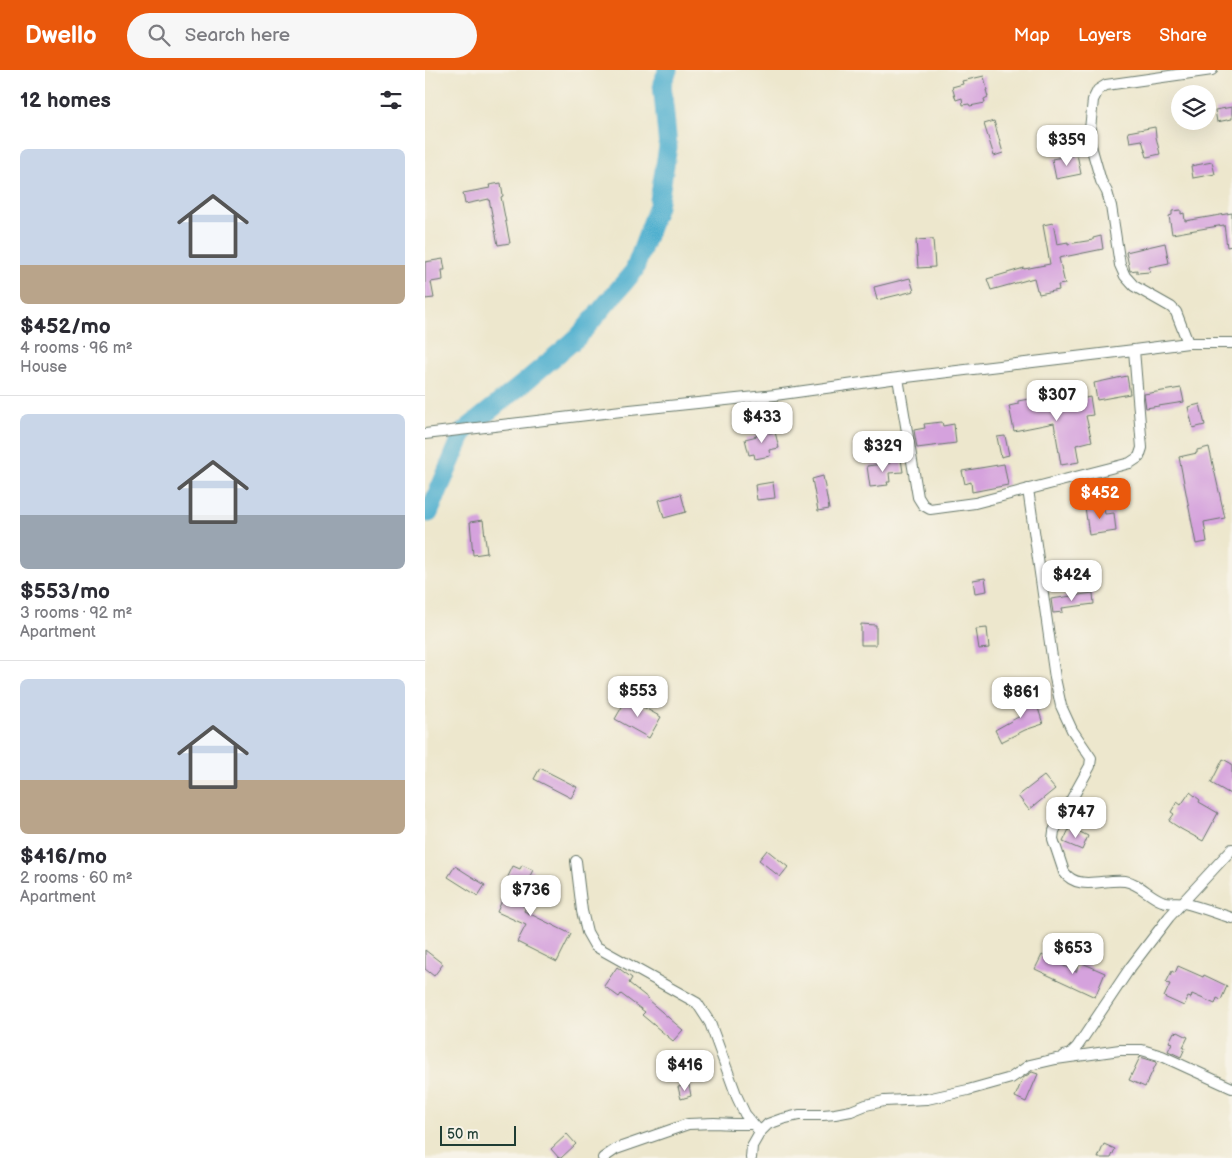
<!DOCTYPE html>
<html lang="en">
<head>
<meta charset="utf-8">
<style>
  :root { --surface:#fff; --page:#f7f7f7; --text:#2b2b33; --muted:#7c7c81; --line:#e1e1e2; --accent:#ea580c }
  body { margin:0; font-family:"Balsamiq Sans",sans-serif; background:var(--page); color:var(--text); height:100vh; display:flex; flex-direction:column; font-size:19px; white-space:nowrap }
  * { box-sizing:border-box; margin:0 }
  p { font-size:16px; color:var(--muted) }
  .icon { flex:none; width:28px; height:28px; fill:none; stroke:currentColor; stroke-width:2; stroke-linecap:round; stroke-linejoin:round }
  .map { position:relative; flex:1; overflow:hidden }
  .drawer { display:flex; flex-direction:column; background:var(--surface); width:425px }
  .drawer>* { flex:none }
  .controls { position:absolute; left:746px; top:15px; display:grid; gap:10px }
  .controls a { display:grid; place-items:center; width:45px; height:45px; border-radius:50%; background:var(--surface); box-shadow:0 5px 20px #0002; font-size:25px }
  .scale { position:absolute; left:15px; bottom:12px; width:76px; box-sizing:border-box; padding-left:5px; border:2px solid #1f3d34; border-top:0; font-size:14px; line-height:18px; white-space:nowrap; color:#1f3d34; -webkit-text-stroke:4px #f7f3e8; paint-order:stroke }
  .price { position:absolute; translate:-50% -42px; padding:0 11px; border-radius:10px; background:#fff; color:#222; font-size:16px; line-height:32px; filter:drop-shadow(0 1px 2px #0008) }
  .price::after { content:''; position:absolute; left:50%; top:30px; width:15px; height:11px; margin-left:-8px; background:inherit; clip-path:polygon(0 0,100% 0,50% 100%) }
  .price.on { background:var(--accent); color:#fff }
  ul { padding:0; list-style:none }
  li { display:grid; align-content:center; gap:10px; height:265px; padding:0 20px }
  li+li { border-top:1px solid var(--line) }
  li span { display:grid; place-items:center; height:155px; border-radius:8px; color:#555 }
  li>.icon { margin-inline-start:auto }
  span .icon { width:90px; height:90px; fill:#fffc; stroke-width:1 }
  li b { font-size:21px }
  h2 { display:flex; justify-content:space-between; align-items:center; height:60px; padding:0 20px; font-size:21px }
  header { display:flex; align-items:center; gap:30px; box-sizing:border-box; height:70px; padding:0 25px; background:var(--accent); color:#fff }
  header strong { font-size:24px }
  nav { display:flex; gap:28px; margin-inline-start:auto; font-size:18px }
  .search { width:350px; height:45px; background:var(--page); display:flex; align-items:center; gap:12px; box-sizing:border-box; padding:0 18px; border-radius:28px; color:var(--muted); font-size:19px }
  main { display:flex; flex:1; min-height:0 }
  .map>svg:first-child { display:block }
</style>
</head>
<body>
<header>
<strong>Dwello</strong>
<div class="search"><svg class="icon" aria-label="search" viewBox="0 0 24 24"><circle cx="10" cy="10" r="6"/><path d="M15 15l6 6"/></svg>Search here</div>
<nav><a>Map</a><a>Layers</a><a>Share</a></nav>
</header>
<main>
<section class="drawer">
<h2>12 homes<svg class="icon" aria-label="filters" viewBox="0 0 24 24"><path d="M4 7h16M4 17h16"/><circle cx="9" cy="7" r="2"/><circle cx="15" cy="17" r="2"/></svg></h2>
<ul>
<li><span style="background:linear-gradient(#c9d6e8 75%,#b9a48a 0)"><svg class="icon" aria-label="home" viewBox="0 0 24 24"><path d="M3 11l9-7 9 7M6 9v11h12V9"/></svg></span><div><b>$452/mo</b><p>4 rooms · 96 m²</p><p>House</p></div></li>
<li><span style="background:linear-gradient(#c9d6e8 65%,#9aa5b1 0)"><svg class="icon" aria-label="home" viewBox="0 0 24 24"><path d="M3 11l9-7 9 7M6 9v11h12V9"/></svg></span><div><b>$553/mo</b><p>3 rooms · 92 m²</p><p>Apartment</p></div></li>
<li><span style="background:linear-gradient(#c9d6e8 65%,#b9a48a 0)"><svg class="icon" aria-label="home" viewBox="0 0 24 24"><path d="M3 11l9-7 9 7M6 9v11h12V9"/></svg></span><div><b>$416/mo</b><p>2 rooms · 60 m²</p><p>Apartment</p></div></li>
</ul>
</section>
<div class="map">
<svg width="807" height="1088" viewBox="0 0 807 1088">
  <rect width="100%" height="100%" fill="#f7f3e8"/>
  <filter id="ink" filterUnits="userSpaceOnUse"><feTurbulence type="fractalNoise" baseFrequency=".02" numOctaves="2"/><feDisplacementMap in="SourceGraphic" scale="10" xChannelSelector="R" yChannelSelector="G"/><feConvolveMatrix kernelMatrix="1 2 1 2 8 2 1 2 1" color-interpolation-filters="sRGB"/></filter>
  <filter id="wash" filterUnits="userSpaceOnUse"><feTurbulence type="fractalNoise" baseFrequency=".0096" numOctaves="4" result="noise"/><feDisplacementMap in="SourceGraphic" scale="20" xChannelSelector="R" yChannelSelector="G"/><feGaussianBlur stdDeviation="1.12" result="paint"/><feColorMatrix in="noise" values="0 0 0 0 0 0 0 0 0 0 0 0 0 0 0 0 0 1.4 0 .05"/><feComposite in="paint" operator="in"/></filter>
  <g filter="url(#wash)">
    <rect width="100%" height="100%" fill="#ede7cd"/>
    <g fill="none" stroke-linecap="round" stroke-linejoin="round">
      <path stroke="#51b0cf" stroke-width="19" d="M 4,443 L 39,361 L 95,316 L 153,267 L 209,201 L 233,136 L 243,77 L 237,13 L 243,0"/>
    </g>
    <g id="blocks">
      <path fill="#d5a2dd" d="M 559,6 L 562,20 L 561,20 L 563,27 L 559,29 L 560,33 L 545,36 L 544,34 L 538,35 L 537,28 L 531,30 L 527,17 L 538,14 L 537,11 Z
        M 807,37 L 807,49 L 792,52 L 790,40 Z
        M 569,51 L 578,83 L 569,86 L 559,54 Z
        M 730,57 L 731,67 L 735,84 L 722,87 L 717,70 L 705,72 L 703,62 Z
        M 652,84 L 656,104 L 631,109 L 627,89 Z
        M 787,92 L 790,104 L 768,108 L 766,96 Z
        M 76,113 L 78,126 L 76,127 L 85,173 L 73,175 L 64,129 L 40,134 L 38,123 L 65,118 L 64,115 Z
        M 756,140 L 756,144 L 759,143 L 760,151 L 807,143 L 807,176 L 802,177 L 799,155 L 747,164 L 744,146 L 747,145 L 747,141 Z
        M 628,153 L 632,174 L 643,172 L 643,174 L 668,170 L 668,168 L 676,166 L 678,179 L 634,188 L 640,214 L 633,215 L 634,220 L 614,224 L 613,220 L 612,220 L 609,208 L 566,220 L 562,209 L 599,198 L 599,199 L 625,194 L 618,155 Z
        M 508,169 L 510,197 L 493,198 L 491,170 Z
        M 740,173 L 744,193 L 724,197 L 725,202 L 712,203 L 712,200 L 705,201 L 701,182 Z
        M 18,189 L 20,200 L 17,200 L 18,210 L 6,212 L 9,228 L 0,229 L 0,192 Z
        M 485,208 L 489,221 L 452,230 L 449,217 Z
        M 702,306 L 705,324 L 672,330 L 669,313 Z
        M 756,318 L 759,332 L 721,338 L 719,324 Z
        M 655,326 L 656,329 L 665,327 L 668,345 L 661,346 L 667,371 L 651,375 L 654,392 L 636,395 L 629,353 L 589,361 L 584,336 L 593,334 L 593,331 L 609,328 L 610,331 L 619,329 L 620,336 L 644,331 L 643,328 Z
        M 775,334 L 780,355 L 768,358 L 763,337 Z
        M 517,352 L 518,356 L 529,354 L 531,373 L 492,378 L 489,360 L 500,358 L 499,354 Z
        M 343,359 L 344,363 L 350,362 L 354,378 L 344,380 L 345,386 L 330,389 L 329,384 L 324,385 L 320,369 L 332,366 L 331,361 Z
        M 580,366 L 584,385 L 576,387 L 572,367 Z
        M 784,377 L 800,448 L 779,452 L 782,472 L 771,474 L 754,387 L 772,383 L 772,380 Z
        M 476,389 L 478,402 L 464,403 L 465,412 L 462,412 L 463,415 L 445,417 L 442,396 L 465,393 L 465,390 Z
        M 579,394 L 583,415 L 547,422 L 546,412 L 540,414 L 537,401 Z
        M 398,406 L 404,439 L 393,441 L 387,409 Z
        M 348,412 L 350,428 L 332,430 L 330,415 Z
        M 256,424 L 261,442 L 239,448 L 234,430 Z
        M 678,434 L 680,444 L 689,443 L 691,461 L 664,465 L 660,437 Z
        M 58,450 L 62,483 L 48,485 L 45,452 Z
        M 560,508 L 562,521 L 550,523 L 548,510 Z
        M 668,523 L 669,534 L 637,538 L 638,542 L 628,543 L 626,529 Z
        M 436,554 L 451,555 L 451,575 L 436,575 Z
        M 562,558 L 564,578 L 554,579 L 551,559 Z
        M 602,623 L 609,639 L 613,638 L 618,654 L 600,660 L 576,672 L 570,660 L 595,646 L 588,628 Z
        M 202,628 L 236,647 L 224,668 L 190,649 Z
        M 798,689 L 807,694 L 807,725 L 786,713 Z
        M 115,698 L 152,717 L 146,728 L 109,709 Z
        M 619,706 L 630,719 L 604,740 L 593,726 Z
        M 765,722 L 775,730 L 774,732 L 793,743 L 778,771 L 756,759 L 744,751 L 749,744 L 746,742 L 752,732 L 756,735 Z
        M 645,757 L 663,766 L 657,780 L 638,772 Z
        M 342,780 L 363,797 L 355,807 L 334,790 Z
        M 97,795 L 108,800 L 104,808 L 110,811 L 98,836 L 101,837 L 99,841 L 146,864 L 132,892 L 92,872 L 101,855 L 72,842 L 82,819 L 78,817 L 88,796 L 95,799 Z
        M 30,796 L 60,815 L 53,826 L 23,807 Z
        M 0,880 L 18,894 L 9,906 L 0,899 Z
        M 617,885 L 651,902 L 655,892 L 680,903 L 670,927 L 610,899 Z
        M 753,896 L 778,907 L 779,905 L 802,916 L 796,930 L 792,928 L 790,934 L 767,924 L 766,928 L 763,927 L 759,936 L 739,927 L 745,914 L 741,913 L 747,901 L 750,903 Z
        M 192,897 L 207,908 L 204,913 L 224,929 L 223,930 L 258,960 L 248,971 L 217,945 L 220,942 L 196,924 L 194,927 L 179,916 Z
        M 749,962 L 752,963 L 753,962 L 763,967 L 758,977 L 760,978 L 756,987 L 743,981 L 747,973 L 744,972 Z
        M 715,987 L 732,992 L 720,1017 L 704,1010 Z
        M 607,1002 L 613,1004 L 601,1032 L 590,1027 L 598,1008 Z
        M 264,1015 L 266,1026 L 256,1029 L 253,1017 Z
        M 142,1064 L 151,1074 L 136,1088 L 134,1088 L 126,1079 Z
        M 679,1074 L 690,1079 L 686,1088 L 673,1088 Z"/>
    </g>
  </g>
  <g filter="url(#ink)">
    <use href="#blocks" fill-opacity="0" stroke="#67786a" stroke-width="1"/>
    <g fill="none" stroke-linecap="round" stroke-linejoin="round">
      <defs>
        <path id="street" d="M 763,273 L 751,242 L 746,237 L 709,216 L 700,206 L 695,195 L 686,136 L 682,122 L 676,111 L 664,69 L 668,30 L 673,20 L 681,15 L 787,0
          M 473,308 L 493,427 L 498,435 L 505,439 L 550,433 L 705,393 L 714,387 L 717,378 L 709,280
          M 0,364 L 205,340 L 350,325 L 473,308 L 709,280 L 763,273 L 807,273
          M 603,419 L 630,608 L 636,636 L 647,660 L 666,688 L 665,696 L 629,761 L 628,769 L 639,802 C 653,822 680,808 700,811 C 714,813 724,826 737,831 C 744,834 752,831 759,833 C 775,837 791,843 807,848
          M 151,791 L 157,841 L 162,862 L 170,876 L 272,933 L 285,953 L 312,1027 L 320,1044 L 335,1062
          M 639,986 L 645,984 L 652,977 L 705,898 L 744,847 L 807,779
          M 178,1088 L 191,1079 L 263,1054 L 289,1053 L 309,1054 L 328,1054
          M 326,1088 L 327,1076 L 335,1062 L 343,1054 L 357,1049 L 374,1045 L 398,1045 L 410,1044 L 426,1041 L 441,1035 L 459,1031 L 502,1029 L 543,1020 L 586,1008 L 605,995 L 631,989 L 695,980 L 717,980 L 737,986 L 807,1018"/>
      </defs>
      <use href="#street" stroke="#67786a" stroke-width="12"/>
      <use href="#street" stroke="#fff" stroke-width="10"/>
    </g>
  </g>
</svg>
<div class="controls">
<a><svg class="icon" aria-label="layers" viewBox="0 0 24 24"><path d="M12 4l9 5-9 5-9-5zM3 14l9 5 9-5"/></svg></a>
</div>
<div class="scale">50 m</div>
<b class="price" style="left:642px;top:97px">$359</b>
<b class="price" style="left:632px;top:352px">$307</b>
<b class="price" style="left:337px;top:374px">$433</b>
<b class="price" style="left:458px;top:403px">$329</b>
<b class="price on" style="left:675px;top:450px">$452</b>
<b class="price" style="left:647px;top:532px">$424</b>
<b class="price" style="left:213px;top:648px">$553</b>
<b class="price" style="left:596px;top:649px">$861</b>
<b class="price" style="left:651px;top:769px">$747</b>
<b class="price" style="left:106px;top:847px">$736</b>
<b class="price" style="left:648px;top:905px">$653</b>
<b class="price" style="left:260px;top:1022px">$416</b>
</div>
</main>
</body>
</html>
